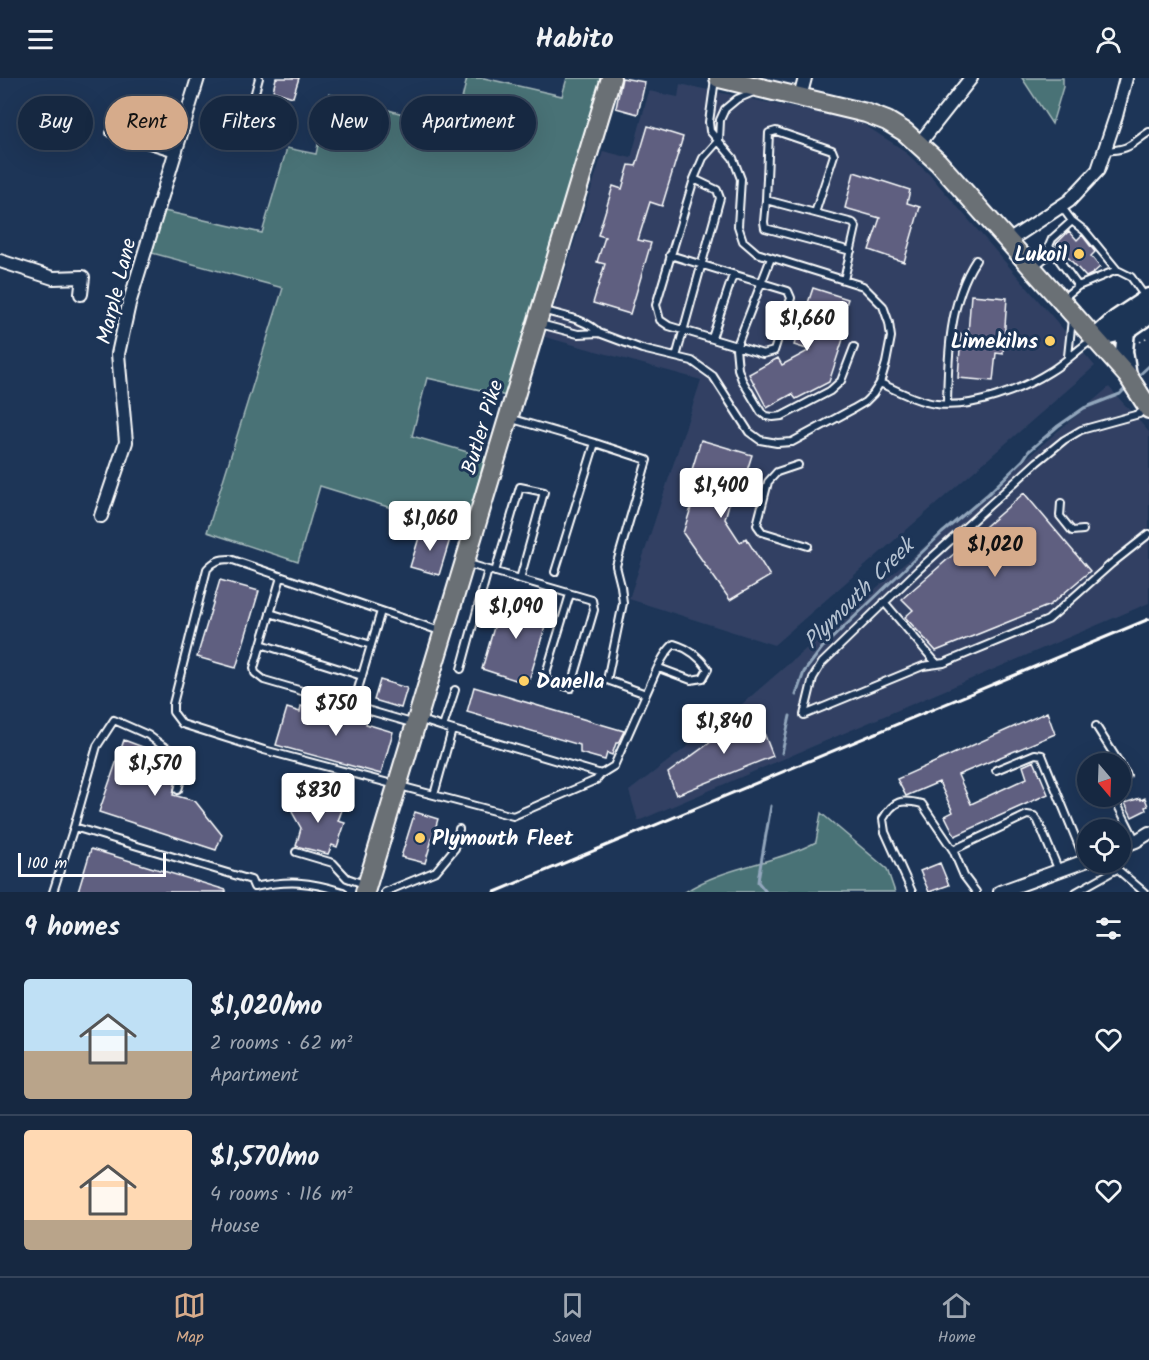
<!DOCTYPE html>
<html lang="en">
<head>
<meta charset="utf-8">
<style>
  :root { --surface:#162841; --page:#1f3048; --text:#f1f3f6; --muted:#9ea6b1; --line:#35445a; --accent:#d6ab8b }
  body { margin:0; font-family:Kalam,sans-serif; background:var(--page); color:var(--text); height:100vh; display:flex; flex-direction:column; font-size:22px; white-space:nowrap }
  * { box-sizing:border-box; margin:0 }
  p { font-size:20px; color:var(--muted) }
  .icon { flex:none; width:33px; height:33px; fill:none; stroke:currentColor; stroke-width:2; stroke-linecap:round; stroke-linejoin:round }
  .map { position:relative; height:814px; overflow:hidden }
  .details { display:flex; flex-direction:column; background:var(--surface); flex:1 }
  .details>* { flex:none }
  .top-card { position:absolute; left:18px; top:18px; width:600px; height:54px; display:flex; gap:12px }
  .needle { width:39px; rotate:161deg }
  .controls { position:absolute; left:1077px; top:675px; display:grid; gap:12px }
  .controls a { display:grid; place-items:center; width:54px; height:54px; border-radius:50%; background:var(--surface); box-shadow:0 6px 24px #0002,0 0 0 2px var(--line); font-size:30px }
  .scale { position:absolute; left:18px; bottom:15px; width:148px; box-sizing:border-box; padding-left:6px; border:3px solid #fff; border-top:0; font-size:16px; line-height:21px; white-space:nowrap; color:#fff; -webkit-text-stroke:4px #1d3557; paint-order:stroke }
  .price { position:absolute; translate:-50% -51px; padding:0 14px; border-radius:6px; background:#fff; color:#222; font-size:20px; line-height:39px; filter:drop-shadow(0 2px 3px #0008) }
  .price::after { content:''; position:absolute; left:50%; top:36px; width:18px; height:14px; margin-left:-9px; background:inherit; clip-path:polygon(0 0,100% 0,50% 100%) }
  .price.current { background:var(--accent); color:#111 }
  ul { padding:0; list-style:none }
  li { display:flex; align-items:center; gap:18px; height:150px; padding:0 24px }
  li+li { border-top:2px solid var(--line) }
  li span { display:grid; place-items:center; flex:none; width:168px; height:120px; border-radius:6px; color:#555 }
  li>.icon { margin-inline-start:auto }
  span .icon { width:72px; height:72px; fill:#fffc; stroke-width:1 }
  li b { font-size:26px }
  h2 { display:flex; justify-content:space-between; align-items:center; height:72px; padding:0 24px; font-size:26px }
  .pill { padding:0 21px; border-radius:27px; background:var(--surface); box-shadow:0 6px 24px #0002,0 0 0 2px var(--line); font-size:21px; line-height:54px }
  .pill.current { background:var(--accent); color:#111 }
  header { display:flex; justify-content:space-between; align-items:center; height:78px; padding:0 24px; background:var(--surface); font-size:27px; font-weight:700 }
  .tabs { display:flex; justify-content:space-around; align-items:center; height:84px; border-top:2px solid var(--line); background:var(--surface); font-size:16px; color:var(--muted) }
  .tabs a { display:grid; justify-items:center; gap:3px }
  .tabs .current { color:var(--accent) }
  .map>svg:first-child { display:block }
</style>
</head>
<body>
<header><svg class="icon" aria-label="menu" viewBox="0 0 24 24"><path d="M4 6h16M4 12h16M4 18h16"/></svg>Habito<svg class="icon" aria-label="person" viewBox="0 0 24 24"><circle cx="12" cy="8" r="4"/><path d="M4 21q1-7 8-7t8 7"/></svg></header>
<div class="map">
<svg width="1149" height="814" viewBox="0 0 1149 814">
  <rect width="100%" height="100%" fill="#1d3557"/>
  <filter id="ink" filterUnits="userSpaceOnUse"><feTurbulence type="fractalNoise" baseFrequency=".0167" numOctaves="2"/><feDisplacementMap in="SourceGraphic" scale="12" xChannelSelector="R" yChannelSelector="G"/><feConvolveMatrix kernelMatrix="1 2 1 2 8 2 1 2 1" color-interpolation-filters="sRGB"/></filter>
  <g filter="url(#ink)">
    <path fill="#304163" d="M 680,6 L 860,44 L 902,71 L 930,97 L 1095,288 L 774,567 L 629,521 L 701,302 L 545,259 L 603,73 L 631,80 L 649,13 L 678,19 Z
      M 1109,309 L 1149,354 L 1149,525 L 638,743 L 629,713 L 735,632 Z"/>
    <path fill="#497276" stroke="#a4b8ba" stroke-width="1.5" d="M 467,0 L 484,0 L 562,18 L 567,0 L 601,0 L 507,318 L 427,300 L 412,358 L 485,379 L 466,453 L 320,408 L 298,484 L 207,454 L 283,210 L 152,175 L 164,133 L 262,155 L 287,70 L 316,76 L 329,16 L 455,50 Z
      M 1022,0 L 1063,0 L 1063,9 L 1052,46 Z
      M 821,735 L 887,791 L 895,814 L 685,814 C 724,788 775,786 816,764 Z"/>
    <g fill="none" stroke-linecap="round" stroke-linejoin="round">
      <path stroke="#92a6bc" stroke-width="3" d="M 1136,300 L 1149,288
        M 796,617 L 804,594 L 822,570 L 942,455 L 987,417 L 1023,382 L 1029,373 L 1058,348 L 1084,330 L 1120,316 L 1127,309
        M 782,675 L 790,638
        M 766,814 L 758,804 L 759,796 L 771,728"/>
    </g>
    <path fill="#5e5e80" stroke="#fff" stroke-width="1.5" d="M 276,0 L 299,0 L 293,19 L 273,13 Z
      M 622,0 L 645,4 L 638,36 L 616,30 Z
      M 507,36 L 521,39 L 516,61 L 503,58 Z
      M 648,48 L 683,59 L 662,128 L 650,124 L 638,162 L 651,165 L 630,236 L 593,225 L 605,186 L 597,184 L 605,159 L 598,157 L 613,108 L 622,111 L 629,87 L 636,88 Z
      M 481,51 L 503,58 L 500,67 L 479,61 Z
      M 854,94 L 910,112 L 907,125 L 920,129 L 904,184 L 869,172 L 880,140 L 845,130 Z
      M 1069,153 L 1077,162 L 1082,157 L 1095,174 L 1091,178 L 1100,189 L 1092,196 L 1086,199 L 1056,166 Z
      M 813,210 L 848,221 L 839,247 L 847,249 L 829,304 L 796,321 L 792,316 L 767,330 L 749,296 L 778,280 L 782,287 L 810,272 L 794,267 Z
      M 971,217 L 1007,220 L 1003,276 L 996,275 L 993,303 L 958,300 L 961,256 L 968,256 Z
      M 701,362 L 752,377 L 738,421 L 731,418 L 725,441 L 740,464 L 746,460 L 770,498 L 730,522 L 683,455 L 698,408 L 688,405 Z
      M 1024,415 L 1090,493 L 1050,527 L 936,573 L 905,539 L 913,532 L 902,521 Z
      M 425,450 L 437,453 L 436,457 L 450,461 L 439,497 L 410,489 L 421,453 L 424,454 Z
      M 220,502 L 259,513 L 236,590 L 197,579 Z
      M 503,518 L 550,532 L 528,606 L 482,591 Z
      M 380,602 L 407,610 L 401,630 L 374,622 Z
      M 474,609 L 498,616 L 624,653 L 618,665 L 616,665 L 612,677 L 607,675 L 605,682 L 580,675 L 580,667 L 467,634 Z
      M 326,626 L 336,628 L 335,632 L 367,641 L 366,646 L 393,654 L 381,696 L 276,667 L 287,630 L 300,634 L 301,628 L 324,634 Z
      M 755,632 L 773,678 L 676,717 L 668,695 Z
      M 1047,634 L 1055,656 L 958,697 L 971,726 L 1027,700 L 1023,688 L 1034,683 L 1048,716 L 955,758 L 945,738 L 953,734 L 939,704 L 906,718 L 897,701 Z
      M 124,662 L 180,683 L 173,717 L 195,723 L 222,757 L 216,772 L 99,734 Z
      M 299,716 L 343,729 L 338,743 L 345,745 L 337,769 L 332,767 L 328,776 L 296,768 L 301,750 L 292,734 Z
      M 1140,720 L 1141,722 L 1145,720 L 1148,728 L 1145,729 L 1146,732 L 1132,739 L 1125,725 Z
      M 415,734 L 438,741 L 425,785 L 401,779 Z
      M 91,771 L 226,812 L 226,814 L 78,814 Z
      M 940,785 L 949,807 L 929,814 L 920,793 Z"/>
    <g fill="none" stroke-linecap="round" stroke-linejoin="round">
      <defs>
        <path id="service" d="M 259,0 L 250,33 L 286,45
          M 110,55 L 175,75
          M 1105,73 C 1132,71 1129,67 1149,54
          M 766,122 L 815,135
          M 1061,128 L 1072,143
          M 670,177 L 788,213 L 791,220 L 774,273 L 763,276 L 669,248 L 660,242 L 656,227 L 694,101 L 703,80 L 719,62 L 720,42 L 725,31 L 737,21 L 756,13
          M 771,180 L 736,270 L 738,291 L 742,302 L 761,334 L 766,338 L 773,339 L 782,338 L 830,313 L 841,303 L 854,269
          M 1034,189 L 1052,174
          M 844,202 L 856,149 L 853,145 L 815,135 L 834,77 L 832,72 L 776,53 L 769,55 L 766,122 L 764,144 L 765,150 L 851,173
          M 1078,208 L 1049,168 L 1052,161 L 1072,143 L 1085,153 L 1117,192 L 1131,199 L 1146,220
          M 1062,221 L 1078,208 L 1117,192
          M 542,232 C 561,238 585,240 599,255
          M 540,246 L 578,256 L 599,255 L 642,271 L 692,283 L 713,298 L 749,354 L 760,362 L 777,365 L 792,364 L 853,331 L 865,324 L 873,316 L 880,305 L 886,285 L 891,259 L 889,245 L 883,228 L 863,208 L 757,175 L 743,163 L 738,148 L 741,101 L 733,80 L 710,53 L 709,44 L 715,1
          M 712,260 L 733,197
          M 1068,278 L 1072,241
          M 676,279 L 720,120 L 717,112 L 694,101
          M 880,305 C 898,313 916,323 936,326 C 972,331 1021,312 1051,293 C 1066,284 1078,271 1092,262
          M 947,325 C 948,277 949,223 976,182
          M 1147,329 L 1139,336 L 1081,352 L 1064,362 L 1037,384 L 918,492 L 822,585 L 813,600 L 804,637 L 923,588 L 944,585 L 1048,542 L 1111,486 L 1149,456
          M 509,340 L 595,365 L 555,494
          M 798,387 L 777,394 L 768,404 L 757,447 L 762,454 L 808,468
          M 1061,425 L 1060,438 L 1072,453 L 1083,452
          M 465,485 L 592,522 L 594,532 L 571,610 L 544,602 L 570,516
          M 495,494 L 520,409 L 544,414 L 520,501
          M 281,499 L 254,590 L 255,595 L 264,602 L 415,646
          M 884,524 L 937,586
          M 270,535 L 371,567
          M 440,553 L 230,481 C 220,481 214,483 207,491 L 173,626 L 173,634 L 182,646 L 264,672 L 513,738 L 596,702 L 601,696 L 614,688 L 646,616 L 607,602 L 623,525 L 621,508 L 616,488 L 647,382 L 595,365
          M 261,566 L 362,598
          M 461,591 L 488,492
          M 646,616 C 654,599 660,579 674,566 C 687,570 700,579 708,591 L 703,600 L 691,602 L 659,590
          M 353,628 L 381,533
          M 421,642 L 443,649 L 455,612
          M 1096,648 L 1120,686
          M 443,649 L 601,696
          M 1120,687 L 1127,697 L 1120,710
          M 996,692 L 1035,676 L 1042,677 L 1085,783
          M 434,717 L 452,652
          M 1116,718 L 1115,722 L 1136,763
          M 74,749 L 251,802 L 254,809 C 288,802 309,803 343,814
          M 296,774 L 333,785 L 347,800 L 364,806
          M 1117,791 L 1144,814
          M 53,814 L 74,749 L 97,668 L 114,642 L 148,657 L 163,668 L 185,680 L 185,686 L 178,712
          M 385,814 L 436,793 L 455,770 L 459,751
          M 912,814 L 885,754 L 883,741 C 894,722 901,721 922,726 L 953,772
          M 976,814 L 964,798 L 953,772 L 1027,737 L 1034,738 L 1038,743 L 1059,793
          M 1076,814 L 1117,791 L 1115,784"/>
        <path id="minor" d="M 800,19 L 805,0
          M 919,66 L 971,0
          M 1007,164 L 1069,123 L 1098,92 L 1116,38 L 1126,0
          M 0,183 L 53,200 L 83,199 L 81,216
          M 101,438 L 126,364 L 118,276 L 129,226 L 198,0
          M 1120,769 L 1136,763 L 1149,755
          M 1000,814 L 1088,782"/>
        <path id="secondary" d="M 1126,253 L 1124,273 L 1128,298
          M 1095,260 L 1116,241 L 1149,219
          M 1096,260 L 1126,253 L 1149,237"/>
        <path id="primary" d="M 719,0 L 866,35 L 887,43 L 905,54 L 938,84 L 1128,298 L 1149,331
          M 365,814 L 611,0"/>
      </defs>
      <use href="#service" stroke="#fff" stroke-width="10"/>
      <use href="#minor" stroke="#fff" stroke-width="16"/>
      <use href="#secondary" stroke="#fff" stroke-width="21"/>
      <use href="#primary" stroke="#fff" stroke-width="22"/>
      <path stroke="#fff" stroke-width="1.5" stroke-dasharray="1.5 4.5" stroke-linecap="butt" d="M 1140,264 L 1149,258"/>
      <use href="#service" stroke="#1d3557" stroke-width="6"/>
      <use href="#minor" stroke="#1d3557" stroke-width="12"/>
      <use href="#secondary" stroke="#1d3557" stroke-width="16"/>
      <use href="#primary" stroke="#6b6f75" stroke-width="18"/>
      <path stroke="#fff" stroke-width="3" d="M 495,814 L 1149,541"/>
    </g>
  </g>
  <g fill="#ffd166" stroke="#1d3557" stroke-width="2">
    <circle cx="1079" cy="176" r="6"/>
    <circle cx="1050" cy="263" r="6"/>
    <circle cx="524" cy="603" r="6"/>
    <circle cx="420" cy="760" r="6"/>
  </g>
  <g text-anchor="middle" stroke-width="6" stroke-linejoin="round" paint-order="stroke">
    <g font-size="21" font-weight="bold" fill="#fff" stroke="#1d3557" text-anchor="end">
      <text x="1067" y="183">Lukoil</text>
      <text x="1038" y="270">Limekilns</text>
      <text x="536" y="610" text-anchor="start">Danella</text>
      <text x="432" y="767" text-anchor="start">Plymouth Fleet</text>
    </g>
    <g font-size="21" fill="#fff" stroke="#1d3557">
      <text transform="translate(116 213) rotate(-76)" y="7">Marple Lane</text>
      <text transform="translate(482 349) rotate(-73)" y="7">Butler Pike</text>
    </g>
    <g font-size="22" font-style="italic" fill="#b6c3d2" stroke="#1d3557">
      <text transform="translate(858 515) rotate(-45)" y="8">Plymouth Creek</text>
    </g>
  </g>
</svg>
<div class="controls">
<a><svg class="needle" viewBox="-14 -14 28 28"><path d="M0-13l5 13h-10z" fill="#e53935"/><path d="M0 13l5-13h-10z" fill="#9ea6b1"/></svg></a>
<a><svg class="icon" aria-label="locate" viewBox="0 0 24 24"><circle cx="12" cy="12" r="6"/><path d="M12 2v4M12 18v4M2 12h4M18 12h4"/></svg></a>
</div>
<div class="scale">100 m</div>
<b class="price" style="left:807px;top:274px">$1,660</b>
<b class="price" style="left:721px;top:441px">$1,400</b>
<b class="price" style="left:430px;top:474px">$1,060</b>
<b class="price current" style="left:995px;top:500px">$1,020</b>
<b class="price" style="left:516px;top:562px">$1,090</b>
<b class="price" style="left:336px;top:659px">$750</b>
<b class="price" style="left:724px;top:677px">$1,840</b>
<b class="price" style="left:155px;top:719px">$1,570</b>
<b class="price" style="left:318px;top:746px">$830</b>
<div class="top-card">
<a class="pill">Buy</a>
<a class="pill current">Rent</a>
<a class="pill">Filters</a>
<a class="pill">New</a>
<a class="pill">Apartment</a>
</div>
</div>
<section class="details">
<h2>9 homes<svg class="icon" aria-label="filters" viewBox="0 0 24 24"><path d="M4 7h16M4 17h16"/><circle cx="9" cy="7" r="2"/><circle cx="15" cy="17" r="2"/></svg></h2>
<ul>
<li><span style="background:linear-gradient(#bfe0f5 60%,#b9a48a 0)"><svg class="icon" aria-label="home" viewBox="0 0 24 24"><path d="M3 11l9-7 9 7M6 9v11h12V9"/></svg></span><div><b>$1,020/mo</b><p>2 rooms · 62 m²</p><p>Apartment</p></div><svg class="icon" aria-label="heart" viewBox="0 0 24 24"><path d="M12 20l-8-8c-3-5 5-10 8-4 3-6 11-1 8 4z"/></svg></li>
<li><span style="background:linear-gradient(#ffd9b3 75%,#b9a48a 0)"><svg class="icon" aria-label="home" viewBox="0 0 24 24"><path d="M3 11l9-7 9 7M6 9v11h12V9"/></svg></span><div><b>$1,570/mo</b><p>4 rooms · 116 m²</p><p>House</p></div><svg class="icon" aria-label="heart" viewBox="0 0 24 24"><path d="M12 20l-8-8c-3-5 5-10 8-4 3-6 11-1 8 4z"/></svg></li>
</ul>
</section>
<nav class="tabs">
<a class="current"><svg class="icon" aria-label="map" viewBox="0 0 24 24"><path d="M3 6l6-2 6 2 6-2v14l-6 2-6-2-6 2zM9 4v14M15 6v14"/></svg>Map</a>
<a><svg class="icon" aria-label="saved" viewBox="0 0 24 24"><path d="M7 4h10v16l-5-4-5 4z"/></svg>Saved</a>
<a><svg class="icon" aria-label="home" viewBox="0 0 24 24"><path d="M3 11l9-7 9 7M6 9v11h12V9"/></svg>Home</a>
</nav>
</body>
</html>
